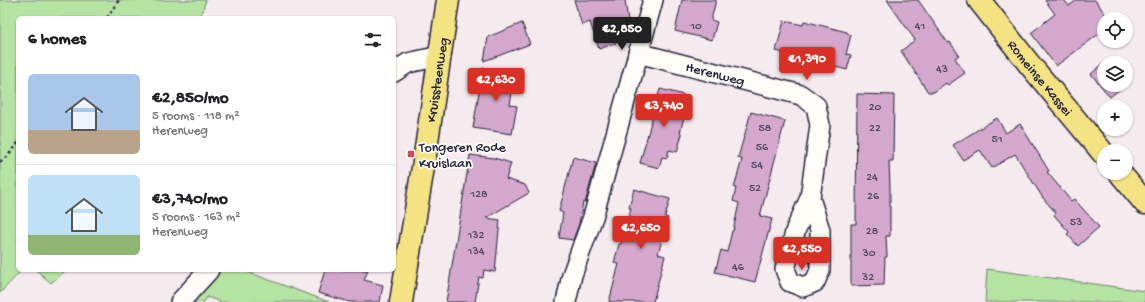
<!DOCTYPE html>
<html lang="en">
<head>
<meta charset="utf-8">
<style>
  :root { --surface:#fff; --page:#f6f6f6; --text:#202124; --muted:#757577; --line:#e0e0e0; --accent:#d93025 }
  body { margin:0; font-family:"Gochi Hand",sans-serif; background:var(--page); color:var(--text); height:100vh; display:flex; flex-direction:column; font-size:15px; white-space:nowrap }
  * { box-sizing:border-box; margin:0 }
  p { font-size:13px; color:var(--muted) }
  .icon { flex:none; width:22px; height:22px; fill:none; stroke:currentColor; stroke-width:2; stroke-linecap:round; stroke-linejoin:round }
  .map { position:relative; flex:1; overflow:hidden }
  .details { position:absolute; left:16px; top:16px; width:380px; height:256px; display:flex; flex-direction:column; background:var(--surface); border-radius:6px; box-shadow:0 1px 3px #0004 }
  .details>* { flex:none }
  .fabs { position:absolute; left:1097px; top:12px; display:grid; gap:8px }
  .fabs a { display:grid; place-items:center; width:36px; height:36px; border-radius:50%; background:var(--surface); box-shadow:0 1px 3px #0004; font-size:20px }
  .price { position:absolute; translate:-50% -34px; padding:0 9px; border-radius:4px; background:var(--accent); color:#fff; font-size:13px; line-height:26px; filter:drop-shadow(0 1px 2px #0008) }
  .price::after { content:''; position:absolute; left:50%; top:24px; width:12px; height:9px; margin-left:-6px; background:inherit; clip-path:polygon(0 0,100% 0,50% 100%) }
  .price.on { background:#222; color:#fff }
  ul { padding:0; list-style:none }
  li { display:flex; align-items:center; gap:12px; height:100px; padding:0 12px }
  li+li { border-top:1px solid var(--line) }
  li span { display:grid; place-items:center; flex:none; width:112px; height:80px; border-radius:6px; color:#555 }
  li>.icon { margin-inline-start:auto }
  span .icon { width:48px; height:48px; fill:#fffc; stroke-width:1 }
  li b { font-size:17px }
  h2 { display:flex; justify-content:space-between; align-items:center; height:48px; padding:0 12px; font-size:17px }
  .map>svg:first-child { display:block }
</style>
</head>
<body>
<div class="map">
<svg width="1145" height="302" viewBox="0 0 1145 302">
  <rect width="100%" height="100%" fill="#f5ebee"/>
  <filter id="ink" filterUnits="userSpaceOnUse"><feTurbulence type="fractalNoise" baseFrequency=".025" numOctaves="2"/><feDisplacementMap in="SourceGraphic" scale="8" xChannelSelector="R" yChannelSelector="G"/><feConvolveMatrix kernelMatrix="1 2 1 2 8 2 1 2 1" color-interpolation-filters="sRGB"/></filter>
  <g filter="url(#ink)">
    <path fill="#b5e3a2" stroke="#6c826e" d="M 0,0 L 206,0 L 200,18 L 18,18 L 18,270 L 22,270 L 0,293 Z
      M 987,269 L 1145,291 L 1145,302 L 985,302 Z
      M 36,270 L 66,270 L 51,283 Z
      M 218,270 L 242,270 L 329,302 L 221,302 L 207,297 L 204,302 L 187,302 Z"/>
    <path fill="#d4a8cc" stroke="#22223b" d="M 574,0 L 625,0 L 630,35 L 615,39 L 616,43 L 599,49 L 590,22 L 582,25 Z
      M 682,0 L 716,0 L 711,20 L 717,22 L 712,40 L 675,31 Z
      M 887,0 L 918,0 L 948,43 L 950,42 L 959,55 L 955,58 L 965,73 L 948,85 L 946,83 L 934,92 L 928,92 L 901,51 L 915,40 Z
      M 1045,0 L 1064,0 L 1069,6 L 1077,0 L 1095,0 L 1109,19 L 1104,19 L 1104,30 L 1056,66 L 1031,33 L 1055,14 Z
      M 784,21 L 803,25 L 804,21 L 847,32 L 847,33 L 851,35 L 846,54 L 851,55 L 847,70 L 776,51 Z
      M 522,23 L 530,44 L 484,61 L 488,37 Z
      M 1104,63 L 1104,85 L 1125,85 L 1110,97 L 1091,74 Z
      M 483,68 L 515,73 L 510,105 L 517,106 L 512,134 L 473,128 Z
      M 660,89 L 684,95 L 681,104 L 687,105 L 680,133 L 682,134 L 677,152 L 669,150 L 667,158 L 662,157 L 659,168 L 640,163 Z
      M 857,94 L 894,95 L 893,161 L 889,161 L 890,188 L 890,236 L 886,236 L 887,257 L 885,257 L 884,285 L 851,286 L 851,224 L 856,224 Z
      M 751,112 L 785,121 L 760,216 L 772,219 L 755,282 L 715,272 L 721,250 L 727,252 L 732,231 L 733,231 L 739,203 L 733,201 L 736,188 L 734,188 L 742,159 L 738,158 Z
      M 997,118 L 1006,133 L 1020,124 L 1049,171 L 1047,172 L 1071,201 L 1074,199 L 1099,227 L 1078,246 L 1067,234 L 1069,232 L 1054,215 L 1056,213 L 1043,198 L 1015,154 L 992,168 L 980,150 L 963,160 L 953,145 Z
      M 470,155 L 494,158 L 511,163 L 506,179 L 525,185 L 529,193 L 486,218 L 500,220 L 495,272 L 484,270 L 483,278 L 479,277 L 475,302 L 446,302 Z
      M 573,157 L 596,163 L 585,203 L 583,202 L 579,224 L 573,240 L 559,238 L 563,213 L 559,211 Z
      M 634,189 L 670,199 L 665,217 L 668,218 L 658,254 L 665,256 L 653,302 L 609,302 L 619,264 L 614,263 L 619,244 L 621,244 L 631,208 L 629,208 Z
      M 325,270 L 368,270 L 364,280 L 383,285 L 380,302 L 350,302 L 318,293 Z"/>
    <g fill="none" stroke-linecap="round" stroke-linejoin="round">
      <defs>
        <g id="street">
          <path id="s1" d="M 638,53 L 801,95 L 816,106 L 820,125 L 810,198 L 796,229 L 785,269 L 790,282 L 803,287 L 815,282 L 820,270 L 820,230 L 810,198"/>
          <path d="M 394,72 L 408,63 L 440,56"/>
          <path d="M 180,302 L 209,270"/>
          <path d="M 566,302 L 572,275 L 593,217 L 653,0"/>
        </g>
        <g id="primary">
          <path id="s2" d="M 979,0 L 1030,65 L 1104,154"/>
          <path d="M 1120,173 L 1145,203"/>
          <path id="s3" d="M 401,302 L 425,155 L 448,0"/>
        </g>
      </defs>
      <use href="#street" stroke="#22223b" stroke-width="22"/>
      <use href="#primary" stroke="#22223b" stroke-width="25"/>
      <path stroke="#22223b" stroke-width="2.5" stroke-dasharray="3 3" stroke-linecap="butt" d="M 107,18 L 119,0
        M 0,162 L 7,157 L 18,143"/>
      <use href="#street" stroke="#fdfcf7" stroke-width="19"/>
      <use href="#primary" stroke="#f4e382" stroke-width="22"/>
    </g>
  </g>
  <rect fill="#d1495b" stroke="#fdfcf7" stroke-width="1.5" x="407" y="150" width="8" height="8" rx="2"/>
  <g text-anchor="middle" stroke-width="3.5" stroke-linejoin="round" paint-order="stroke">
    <g font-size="12" fill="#4e445f">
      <text x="696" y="29">10</text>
      <text x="920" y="29">41</text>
      <text x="942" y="72">43</text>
      <text x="875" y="110">20</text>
      <text x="765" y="131">58</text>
      <text x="875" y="131">22</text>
      <text x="997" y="142">51</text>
      <text x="762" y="150">56</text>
      <text x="757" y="168">54</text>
      <text x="872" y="180">24</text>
      <text x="755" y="191">52</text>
      <text x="479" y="197">128</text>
      <text x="873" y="199">26</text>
      <text x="1076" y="225">53</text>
      <text x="872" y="234">28</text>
      <text x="476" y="238">132</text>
      <text x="476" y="254">134</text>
      <text x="869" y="256">30</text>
      <text x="738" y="270">46</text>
      <text x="868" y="280">32</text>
    </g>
    <g font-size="14" fill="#22223b" stroke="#fdfcf7">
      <text dy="5" stroke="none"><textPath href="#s1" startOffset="80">Herenweg</textPath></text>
      <text dy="5" stroke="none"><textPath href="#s2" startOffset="99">Romeinse Kassei</textPath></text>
      <text dy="5" stroke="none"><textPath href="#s3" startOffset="225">Kruissteenweg</textPath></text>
    </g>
    <g font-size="14" fill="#22223b" stroke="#fdfcf7" text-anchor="start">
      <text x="419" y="151">Tongeren Rode<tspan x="419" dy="16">Kruislaan</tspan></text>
    </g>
  </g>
</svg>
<div class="fabs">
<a><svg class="icon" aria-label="locate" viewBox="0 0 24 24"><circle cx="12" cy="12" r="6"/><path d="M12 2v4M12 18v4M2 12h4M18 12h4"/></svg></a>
<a><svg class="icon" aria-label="layers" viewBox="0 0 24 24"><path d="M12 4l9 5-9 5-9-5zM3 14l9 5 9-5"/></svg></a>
<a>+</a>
<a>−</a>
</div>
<b class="price on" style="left:622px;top:51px">€2,850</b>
<b class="price" style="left:807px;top:81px">€1,390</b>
<b class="price" style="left:496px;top:102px">€2,630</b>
<b class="price" style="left:664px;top:128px">€3,740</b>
<b class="price" style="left:641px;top:250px">€2,650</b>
<b class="price" style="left:802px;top:271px">€2,550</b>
<section class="details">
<h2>6 homes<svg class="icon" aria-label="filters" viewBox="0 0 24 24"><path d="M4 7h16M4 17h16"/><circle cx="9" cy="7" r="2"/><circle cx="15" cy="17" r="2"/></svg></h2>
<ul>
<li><span style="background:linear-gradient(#a9c7e8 70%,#b9a48a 0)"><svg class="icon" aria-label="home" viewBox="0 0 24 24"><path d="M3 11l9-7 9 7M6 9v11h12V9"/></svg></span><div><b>€2,850/mo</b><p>5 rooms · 118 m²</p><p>Herenweg</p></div></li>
<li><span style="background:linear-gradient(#bfe0f5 75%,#8fb573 0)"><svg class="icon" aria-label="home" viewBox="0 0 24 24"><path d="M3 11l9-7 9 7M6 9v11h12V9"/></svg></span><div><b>€3,740/mo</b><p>5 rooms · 163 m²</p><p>Herenweg</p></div></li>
</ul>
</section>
</div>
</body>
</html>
